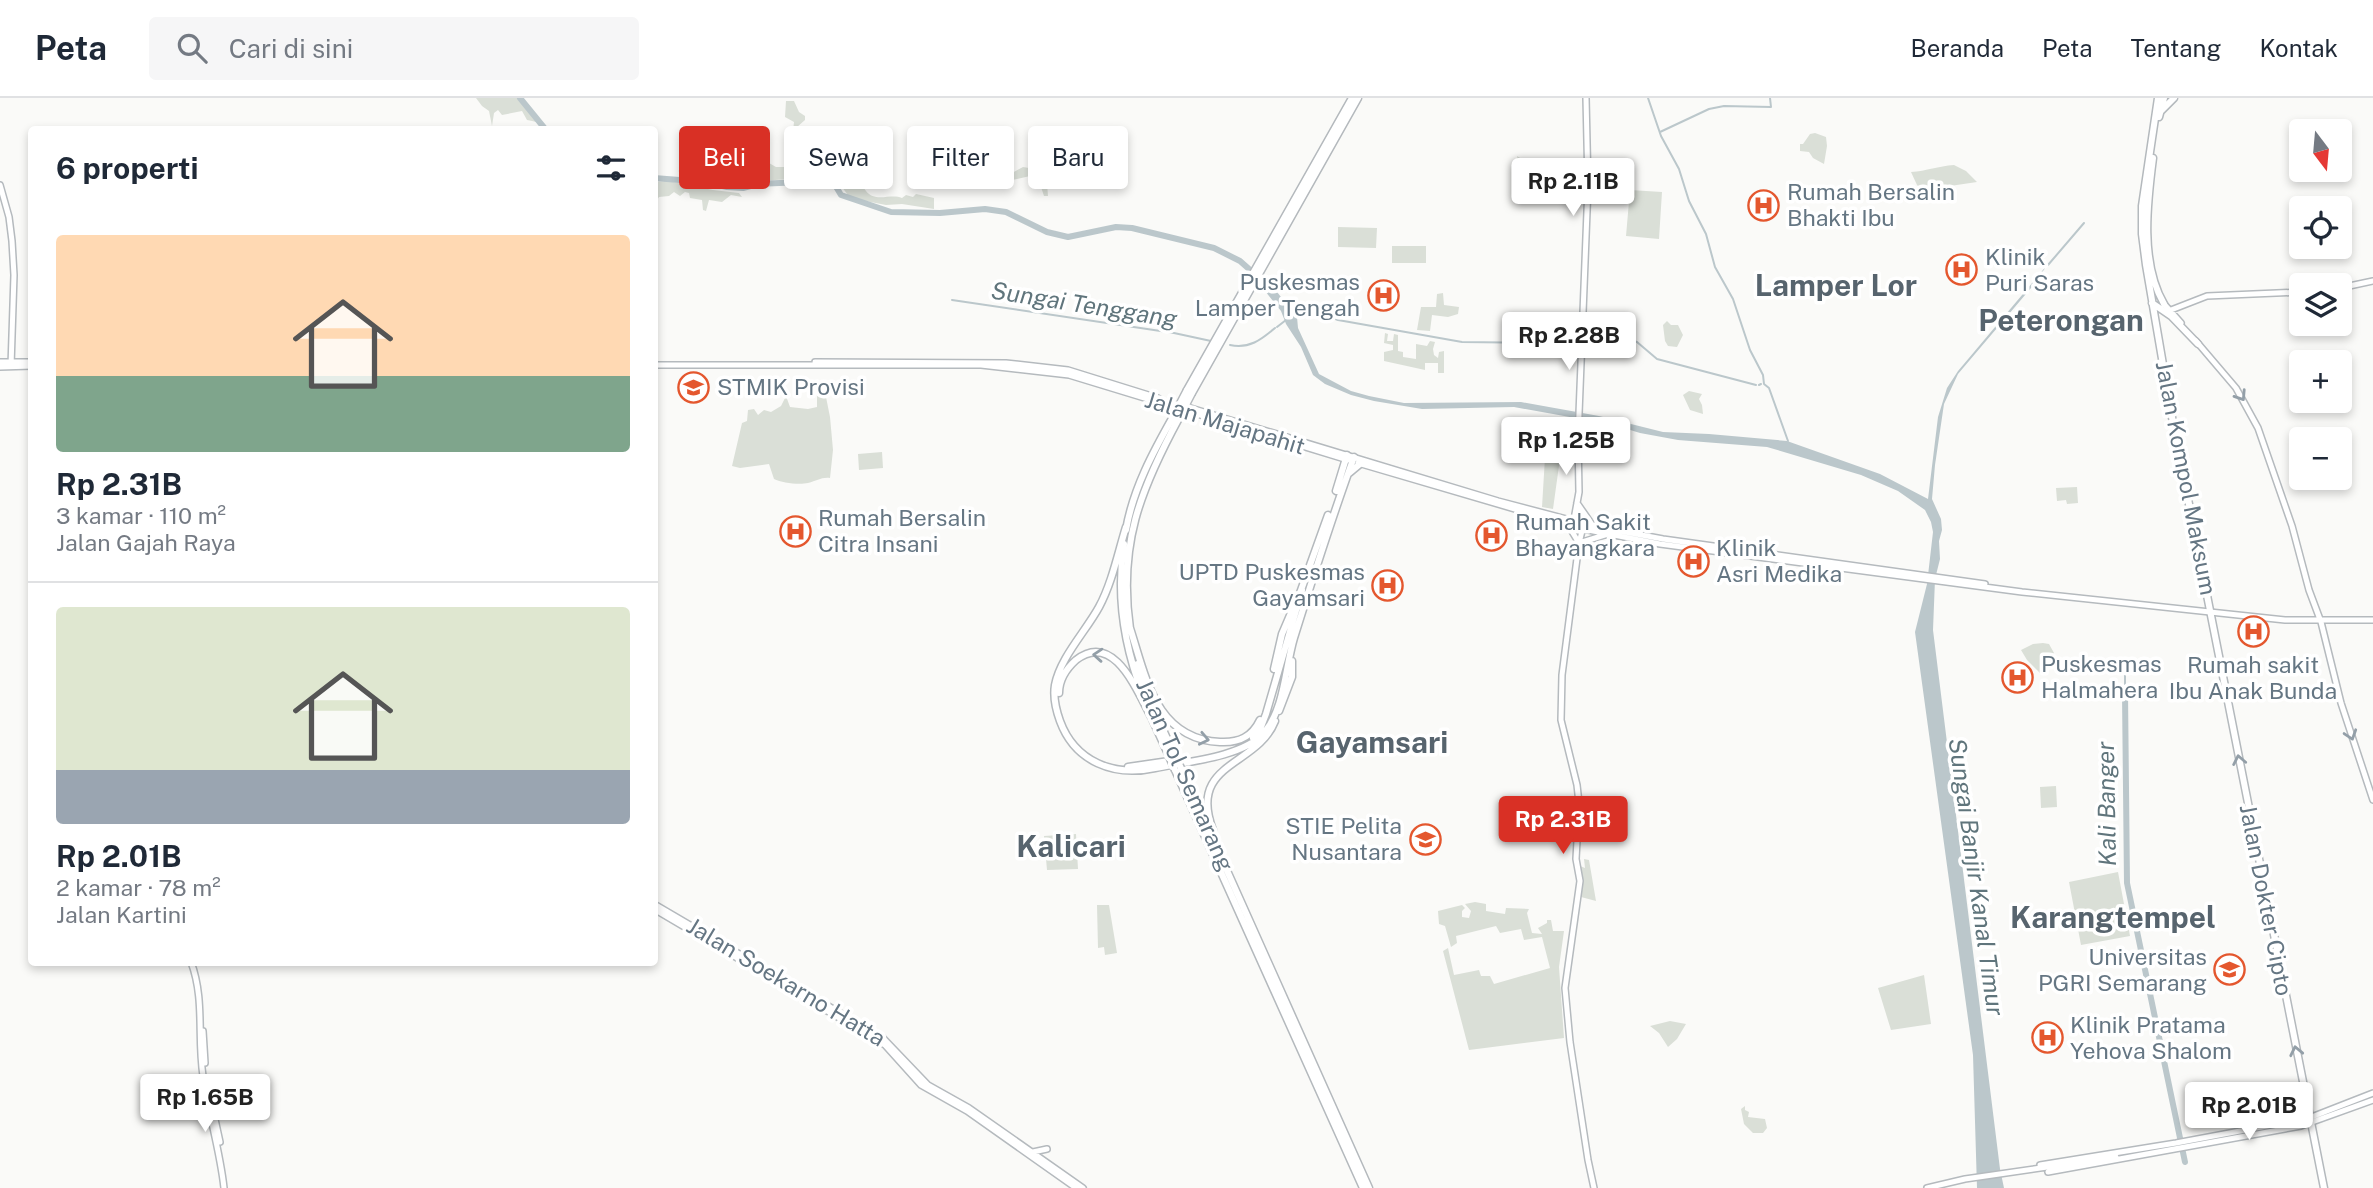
<!DOCTYPE html>
<html lang="id">
<head>
<meta charset="utf-8">
<style>
  :root { --surface:#fff; --page:#f6f6f7; --text:#1f2937; --muted:#747a83; --line:#e0e1e3; --accent:#d93025 }
  body { margin:0; font-family:"Public Sans",sans-serif; background:var(--page); color:var(--text); height:100vh; display:flex; flex-direction:column; font-size:26px; white-space:nowrap }
  * { box-sizing:border-box; margin:0 }
  p { font-size:23px; color:var(--muted) }
  .icon { flex:none; width:38px; height:38px; fill:none; stroke:currentColor; stroke-width:2; stroke-linecap:round; stroke-linejoin:round }
  .map { position:relative; flex:1; overflow:hidden }
  .side { position:absolute; left:28px; top:28px; width:630px; height:840px; display:flex; flex-direction:column; background:var(--surface); border-radius:7px; box-shadow:0 4px 10px #0003 }
  .side>* { flex:none }
  .banner { position:absolute; left:679px; top:28px; width:665px; height:63px; display:flex; gap:14px }
  .needle { width:46px; rotate:164deg }
  .fabs { position:absolute; left:2289px; top:21px; display:grid; gap:14px }
  .fabs a { display:grid; place-items:center; width:63px; height:63px; border-radius:7px; background:var(--surface); box-shadow:0 4px 10px #0003; font-size:35px }
  .price { position:absolute; translate:-50% -60px; padding:0 16px; border-radius:7px; background:#fff; color:#222; font-size:23px; line-height:46px; filter:drop-shadow(0 2px 4px #0008) }
  .price::after { content:''; position:absolute; left:50%; top:42px; width:21px; height:16px; margin-left:-10px; background:inherit; clip-path:polygon(0 0,100% 0,50% 100%) }
  .price.active { background:var(--accent); color:#fff }
  ul { padding:0; list-style:none }
  li { display:grid; align-content:center; gap:14px; height:371px; padding:0 28px }
  li+li { border-top:2px solid var(--line) }
  li span { display:grid; place-items:center; height:217px; border-radius:7px; color:#555 }
  li>.icon { margin-inline-start:auto }
  span .icon { width:126px; height:126px; fill:#fffc; stroke-width:1 }
  li b { font-size:30px }
  h2 { display:flex; justify-content:space-between; align-items:center; height:84px; padding:0 28px; font-size:30px }
  .pill { padding:0 24px; border-radius:7px; background:var(--surface); box-shadow:0 4px 10px #0003; font-size:24px; line-height:63px }
  .pill.active { background:var(--accent); color:#fff }
  header { display:flex; align-items:center; gap:42px; box-sizing:border-box; height:98px; padding:0 35px; background:var(--surface); border-bottom:2px solid var(--line) }
  header strong { font-size:33px }
  nav { display:flex; gap:38px; margin-inline-start:auto; font-size:24px }
  .search { width:490px; height:63px; background:var(--page); display:flex; align-items:center; gap:18px; box-sizing:border-box; padding:0 24px; border-radius:7px; color:var(--muted); font-size:26px }
  .map>svg:first-child { display:block }
</style>
</head>
<body>
<header>
<strong>Peta</strong>
<div class="search"><svg class="icon" aria-label="search" viewBox="0 0 24 24"><circle cx="10" cy="10" r="6"/><path d="M15 15l6 6"/></svg>Cari di sini</div>
<nav><a>Beranda</a><a>Peta</a><a>Tentang</a><a>Kontak</a></nav>
</header>
<div class="map">
<svg width="2373" height="1090" viewBox="0 0 2373 1090">
  <rect width="100%" height="100%" fill="#fafaf8"/>
  <path fill="#dadfd7" d="M 476,0 L 517,0 L 537,24 L 527,22 L 522,13 L 502,17 L 498,12 L 494,15 L 492,28 L 489,13 L 482,8 Z
    M 786,3 L 794,3 L 799,14 L 805,18 L 805,22 L 797,29 C 803,35 805,41 809,48 C 811,54 826,70 831,74 C 838,74 840,69 841,62 L 847,64 L 847,70 L 840,82 C 821,82 797,80 775,82 C 742,84 709,86 678,73 L 683,71 L 699,70 L 701,60 L 706,55 L 720,55 L 721,63 L 733,64 L 744,61 L 746,55 L 758,68 L 769,65 L 776,69 L 786,69 L 788,58 L 794,53 L 792,45 L 788,45 L 785,39 L 793,33 L 794,24 L 785,19 Z
    M 1815,35 L 1826,39 L 1827,48 L 1824,66 L 1813,60 L 1809,54 L 1800,53 L 1800,46 L 1803,46 L 1810,36 Z
    M 979,37 L 983,39 L 984,46 L 995,53 L 995,61 L 990,61 L 984,56 L 973,56 L 970,60 L 964,61 L 961,49 L 971,48 Z
    M 1076,41 L 1084,41 L 1084,49 L 1096,47 L 1097,68 L 1091,76 L 1082,75 L 1083,61 Z
    M 1517,58 L 1528,65 L 1533,78 L 1539,79 L 1539,92 L 1536,92 L 1536,97 L 1517,97 L 1520,74 Z
    M 1954,67 L 1966,73 L 1977,84 L 1950,88 L 1931,100 L 1917,87 L 1911,74 C 1927,73 1938,68 1954,67 Z
    M 1023,69 L 1041,72 L 1047,85 L 1048,98 L 1044,98 L 1040,86 L 1034,85 L 1030,78 L 1008,83 L 1006,78 Z
    M 856,72 C 861,78 861,87 866,93 C 875,105 891,95 902,100 L 906,97 L 913,99 L 916,96 L 934,100 L 934,111 L 902,106 L 886,107 L 850,100 L 842,89 L 849,84 Z
    M 668,83 L 713,92 L 739,95 L 742,99 L 731,97 L 722,104 L 709,102 L 706,113 L 703,112 L 702,102 L 690,100 L 689,95 L 685,94 L 680,98 L 674,94 L 669,98 L 659,99 L 655,105 L 655,84 Z
    M 1630,92 L 1662,94 L 1659,141 L 1626,138 Z
    M 1338,129 L 1377,130 L 1376,150 L 1338,149 Z
    M 1392,148 L 1426,148 L 1426,165 L 1392,165 Z
    M 1443,195 L 1444,207 L 1459,209 L 1458,216 L 1448,219 L 1432,217 L 1430,233 L 1417,232 L 1421,209 L 1436,209 L 1437,196 Z
    M 1667,223 L 1671,227 L 1678,227 L 1683,237 L 1677,249 L 1668,248 L 1665,243 L 1663,227 Z
    M 1385,235 L 1388,236 L 1387,243 L 1393,243 L 1394,236 L 1398,237 L 1398,253 L 1403,254 L 1403,259 L 1416,261 L 1416,246 L 1427,248 L 1430,243 L 1435,244 L 1433,251 L 1434,257 L 1438,260 L 1439,254 L 1444,253 L 1444,275 L 1438,275 L 1438,265 L 1425,265 L 1425,272 L 1384,263 L 1384,254 L 1393,252 L 1393,247 L 1384,245 Z
    M 817,283 L 823,284 L 830,319 L 833,352 L 830,380 C 821,379 817,383 808,385 C 799,387 782,385 774,381 L 769,366 L 740,370 L 732,368 L 742,325 L 747,323 L 748,312 L 754,311 L 758,317 L 764,312 L 771,314 L 781,308 L 786,298 L 790,309 L 808,311 L 817,309 Z
    M 1689,293 L 1702,296 L 1699,301 L 1702,307 L 1703,316 L 1690,312 L 1683,297 Z
    M 1546,343 L 1562,346 L 1553,411 L 1542,409 Z
    M 882,354 L 883,370 L 859,372 L 858,356 Z
    M 2077,389 L 2078,405 L 2067,406 L 2066,402 L 2057,403 L 2056,390 Z
    M 2043,545 L 2049,546 L 2054,555 L 2042,577 L 2027,562 L 2021,552 L 2033,546 Z
    M 2056,688 L 2057,709 L 2041,710 L 2040,689 Z
    M 1076,736 L 1078,771 L 1047,772 L 1044,738 Z
    M 1584,761 L 1589,762 L 1596,803 L 1581,799 L 1578,793 L 1580,768 L 1585,770 Z
    M 2118,774 L 2130,838 L 2081,847 L 2069,784 Z
    M 1475,804 L 1486,806 L 1486,813 L 1505,816 L 1506,810 L 1529,811 L 1527,815 L 1532,835 L 1542,836 L 1538,830 L 1547,825 L 1547,822 L 1551,822 L 1553,833 L 1564,833 L 1559,869 L 1564,940 L 1469,952 L 1443,853 L 1448,850 L 1454,877 L 1479,872 L 1481,878 L 1490,878 L 1494,886 L 1550,870 L 1542,839 L 1524,842 L 1521,831 L 1500,835 L 1496,828 L 1456,838 L 1457,845 L 1451,849 L 1445,828 L 1439,826 L 1438,813 L 1462,807 L 1465,810 L 1462,813 L 1462,819 L 1469,820 L 1471,813 L 1465,806 Z
    M 1097,807 L 1109,807 L 1117,855 L 1105,857 L 1104,849 L 1098,850 Z
    M 1924,877 L 1931,926 L 1891,932 L 1878,890 Z
    M 1670,923 L 1686,926 L 1677,941 L 1668,949 L 1659,935 L 1650,928 Z
    M 1745,1008 L 1745,1012 L 1749,1014 L 1748,1019 L 1765,1021 L 1767,1030 L 1763,1035 L 1753,1035 L 1744,1026 L 1741,1011 Z"/>
  <path fill="#bbc7cb" d="M 2048,166 L 2031,190 L 1958,276 L 1944,306 L 1935,367 L 1932,401 L 1941,421 L 1942,432 L 1939,443 L 1940,461 L 1935,481 L 1933,532 L 2000,1071 L 2004,1090 L 1977,1090 L 1973,957 L 1915,534 L 1927,486 L 1933,434 L 1931,424 L 1925,412 L 1898,393 L 1861,377 L 1767,349 L 1678,342 L 1640,335 L 1614,327 L 1514,309 L 1422,311 L 1374,303 L 1351,297 L 1325,286 L 1313,277 L 1301,249 L 1286,226 L 1281,213 L 1261,188 L 1265,179 L 1289,209 L 1290,213 L 1297,219 L 1298,230 L 1319,276 L 1351,293 L 1369,298 L 1404,305 L 1521,304 L 1599,318 L 1663,334 L 1709,336 L 1787,343 L 1880,376 L 1928,401 L 1938,319 L 1947,290 L 1958,273 Z"/>
  <g fill="none" stroke-linecap="round" stroke-linejoin="round">
    <path stroke="#bbc7cb" stroke-width="2" d="M 1648,0 L 1661,38 L 1679,71 L 1689,103 L 1706,136 L 1715,169 L 1733,201 L 1750,252 L 1763,277 L 1764,286 L 1769,290 L 1788,343
      M 1660,34 L 1709,11 L 1724,8 L 1771,9 L 1770,0
      M 2048,167 L 2084,125
      M 952,202 L 1174,235 L 1211,243
      M 1292,216 L 1299,209 L 1304,209 L 1338,222 L 1462,244 L 1553,245 L 1580,241
      M 1277,229 L 1286,222
      M 1585,242 L 1631,242 L 1637,244 L 1657,261 L 1756,287
      M 1230,247 C 1249,251 1261,242 1275,230
      M 1759,287 L 1761,286
      M 2125,595 L 2125,568"/>
    <path stroke="#bbc7cb" stroke-width="6" d="M 520,0 L 546,32
      M 654,80 L 705,84 L 727,89 L 743,90 L 758,86 L 826,83 L 835,87 L 841,97 L 891,114 L 940,115 L 985,111 L 1006,114 L 1047,134 L 1068,139 L 1116,129 L 1132,130 L 1214,150 L 1240,163 L 1267,187
      M 2125,595 L 2127,785 L 2185,1064"/>
    <defs>
      <path id="major" d="M 0,87 L 9,119 L 12,143 L 14,177 L 11,268
        M 2340,190 L 2373,183
        M 2164,206 L 2181,225
        M 2171,212 L 2207,198 L 2301,194
        M 2196,243 L 2236,290 L 2258,330 L 2292,428 L 2309,492 L 2321,524 L 2341,605 L 2373,702
        M 0,264 L 32,264
        M 815,264 L 1006,265 L 1068,272 L 1158,300
        M 654,267 L 981,267 L 1069,277 L 1348,362
        M 0,269 L 32,268
        M 1184,308 L 1498,403 L 1593,428 L 1663,441 L 1985,486
        M 1358,365 L 1583,431 L 1660,446 L 2022,494 L 2285,522 L 2373,522
        M 1577,405 L 1593,428
        M 1568,427 L 1579,445 L 1608,436
        M 1573,427 L 1579,394 L 1578,341 L 1588,88 L 1586,0
        M 1583,429 L 1579,445 L 1562,577 L 1561,622 L 1577,687 L 1579,705 L 1576,761 L 1580,783 L 1565,890 L 1570,944 L 1588,1062 L 1594,1090
        M 654,806 L 883,940 L 928,987 L 969,1010 L 1083,1090
        M 654,811 L 885,947 L 921,987 L 967,1013 L 1076,1090
        M 191,864 C 205,901 197,939 203,978 C 208,1015 220,1052 224,1090
        M 203,933 L 205,965
        M 213,1012 L 220,1044
        M 1033,1054 L 1047,1051
        M 2040,1067 L 2176,1045 L 2309,1020 L 2373,995
        M 2048,1074 L 2301,1028 L 2373,1002
        M 1927,1090 L 1965,1081 L 2116,1059"/>
      <path id="highway" d="M 2158,0 L 2142,108 L 2142,136 L 2146,167 L 2173,325 L 2324,1090
        M 2160,14 L 2174,0
        M 2159,19 L 2164,0
        M 2153,60 C 2147,106 2140,165 2164,206
        M 2152,205 L 2171,218 L 2198,246
        M 1187,292 L 1352,0
        M 1192,295 L 1358,0
        M 1348,376 L 1360,366
        M 1336,393 L 1347,357
        M 1126,429 C 1118,455 1112,485 1099,509 C 1086,533 1060,560 1055,587 C 1053,599 1056,612 1060,623 C 1075,664 1114,679 1155,670 C 1185,664 1243,659 1264,635 C 1285,610 1285,570 1294,540 C 1313,479 1332,419 1354,359
        M 1126,432 C 1133,391 1153,354 1174,317
        M 1124,446 C 1116,498 1124,548 1143,597
        M 1300,495 L 1328,417
        M 1130,530 C 1146,580 1156,641 1220,644 C 1239,645 1252,639 1260,622
        M 1130,531 C 1118,447 1140,392 1179,320
        M 1137,566 L 1146,594 L 1174,656
        M 1274,571 L 1282,536 L 1294,508
        M 1059,595 C 1059,582 1066,571 1076,562 C 1116,531 1139,599 1154,624
        M 1279,613 L 1292,579 L 1292,563
        M 1153,623 L 1168,656
        M 1253,640 L 1261,629 L 1266,616 L 1302,492
        M 1128,669 L 1176,662
        M 1175,672 L 1363,1090
        M 1182,672 L 1369,1090
        M 1213,732 C 1187,664 1257,669 1275,623"/>
    </defs>
    <use href="#major" stroke="#b5babe" stroke-width="8"/>
    <use href="#highway" stroke="#b4b9bd" stroke-width="9"/>
    <use href="#major" stroke="#fff" stroke-width="5"/>
    <use href="#highway" stroke="#fff" stroke-width="6"/>
    <defs>
      <path id="highway-bridge" d="M 1174,317 L 1187,292
        M 1179,320 L 1192,295
        M 1168,656 L 1175,672
        M 1174,656 L 1182,672"/>
    </defs>
    <use href="#highway-bridge" stroke="#b4b9bd" stroke-width="9" stroke-linecap="butt"/>
    <use href="#highway-bridge" stroke="#fff" stroke-width="6"/>
  </g>
  <defs><path id="oneway-chevron" d="M-2-3.5L2.5 0L-2 3.5" fill="none" stroke-width="1.6" stroke-linecap="round" stroke-linejoin="round" transform="scale(1.75)"/></defs>
  <g stroke="#939fa8">
    <use href="#oneway-chevron" transform="translate(2241 298) rotate(57)"/>
    <use href="#oneway-chevron" transform="translate(1098 557) rotate(-176)"/>
    <use href="#oneway-chevron" transform="translate(2351 637) rotate(72)"/>
    <use href="#oneway-chevron" transform="translate(1204 641) rotate(12)"/>
    <use href="#oneway-chevron" transform="translate(2239 662) rotate(-101)"/>
    <use href="#oneway-chevron" transform="translate(2296 953) rotate(-102)"/>
  </g>
  <defs>
    <symbol id="hospital-ring" viewBox="-11 -11 22 22"><circle r="9.5" fill="#fff" stroke="#e4572e" stroke-width="1.5"/><path d="M-5-5h3v3.5h4V-5h3V5h-3V1.5h-4V5h-3Z" fill="#e4572e"/></symbol>
    <symbol id="university-ring" viewBox="-11 -11 22 22"><circle r="9.5" fill="#fff" stroke="#e4572e" stroke-width="1.5"/><path d="M0-5L7-2L0 1L-7-2ZM-4 1L0 2.5L4 1V4Q0 6-4 4Z" fill="#e4572e"/></symbol>
  </defs>
  <g fill-rule="evenodd">
    <use href="#hospital-ring" x="1746" y="90" width="35" height="35"/>
    <use href="#hospital-ring" x="1944" y="154" width="35" height="35"/>
    <use href="#hospital-ring" x="1366" y="180" width="35" height="35"/>
    <use href="#university-ring" x="676" y="272" width="35" height="35"/>
    <use href="#hospital-ring" x="778" y="416" width="35" height="35"/>
    <use href="#hospital-ring" x="1474" y="420" width="35" height="35"/>
    <use href="#hospital-ring" x="1676" y="446" width="35" height="35"/>
    <use href="#hospital-ring" x="1370" y="470" width="35" height="35"/>
    <use href="#hospital-ring" x="2236" y="516" width="35" height="35"/>
    <use href="#hospital-ring" x="2000" y="562" width="35" height="35"/>
    <use href="#university-ring" x="1408" y="724" width="35" height="35"/>
    <use href="#university-ring" x="2212" y="854" width="35" height="35"/>
    <use href="#hospital-ring" x="2030" y="922" width="35" height="35"/>
  </g>
  <g text-anchor="middle" stroke-width="7" stroke-linejoin="round" paint-order="stroke">
    <g font-size="23" fill="#657683" stroke="#fff" text-anchor="start">
      <text x="1787" y="102">Rumah Bersalin<tspan x="1787" dy="26">Bhakti Ibu</tspan></text>
      <text x="1985" y="167">Klinik<tspan x="1985" dy="26">Puri Saras</tspan></text>
      <text x="1360" y="192" text-anchor="end">Puskesmas<tspan x="1360" dy="26">Lamper Tengah</tspan></text>
      <text x="717" y="297">STMIK Provisi</text>
      <text x="818" y="428">Rumah Bersalin<tspan x="818" dy="26">Citra Insani</tspan></text>
      <text x="1515" y="432">Rumah Sakit<tspan x="1515" dy="26">Bhayangkara</tspan></text>
      <text x="1716" y="458">Klinik<tspan x="1716" dy="26">Asri Medika</tspan></text>
      <text x="1365" y="482" text-anchor="end">UPTD Puskesmas<tspan x="1365" dy="26">Gayamsari</tspan></text>
      <text x="2041" y="574">Puskesmas<tspan x="2041" dy="26">Halmahera</tspan></text>
      <text x="2253" y="575" text-anchor="middle">Rumah sakit<tspan x="2253" dy="26">Ibu Anak Bunda</tspan></text>
      <text x="1402" y="736" text-anchor="end">STIE Pelita<tspan x="1402" dy="26">Nusantara</tspan></text>
      <text x="2207" y="867" text-anchor="end">Universitas<tspan x="2207" dy="26">PGRI Semarang</tspan></text>
      <text x="2070" y="935">Klinik Pratama<tspan x="2070" dy="26">Yehova Shalom</tspan></text>
    </g>
    <g font-size="23" fill="#657683" stroke="#fff">
      <text transform="translate(1225 325) rotate(17)" y="8">Jalan Majapahit</text>
      <text transform="translate(2186 380) rotate(79)" y="8">Jalan Kompol Maksum</text>
      <text transform="translate(1185 677) rotate(66)" y="8">Jalan Tol Semarang</text>
      <text transform="translate(2266 802) rotate(79)" y="8">Jalan Dokter Cipto</text>
      <text transform="translate(786 884) rotate(31)" y="8">Jalan Soekarno Hatta</text>
    </g>
    <g font-size="24" font-style="italic" fill="#60757c" stroke="#fff">
      <text transform="translate(1084 207) rotate(9)" y="8">Sungai Tenggang</text>
      <text transform="translate(2107 706) rotate(-91)" y="8">Kali Banger</text>
      <text transform="translate(1976 779) rotate(82)" y="8">Sungai Banjir Kanal Timur</text>
    </g>
    <g font-size="30" font-weight="bold" fill="#57646e" stroke="#fff">
      <text x="1836" y="198">Lamper Lor</text>
      <text x="2061" y="233">Peterongan</text>
      <text x="1372" y="655">Gayamsari</text>
      <text x="1071" y="759">Kalicari</text>
      <text x="2113" y="830">Karangtempel</text>
    </g>
  </g>
</svg>
<div class="fabs">
<a><svg class="needle" viewBox="-14 -14 28 28"><path d="M0-13l5 13h-10z" fill="#e53935"/><path d="M0 13l5-13h-10z" fill="#747a83"/></svg></a>
<a><svg class="icon" aria-label="locate" viewBox="0 0 24 24"><circle cx="12" cy="12" r="6"/><path d="M12 2v4M12 18v4M2 12h4M18 12h4"/></svg></a>
<a><svg class="icon" aria-label="layers" viewBox="0 0 24 24"><path d="M12 4l9 5-9 5-9-5zM3 14l9 5 9-5"/></svg></a>
<a>+</a>
<a>−</a>
</div>
<b class="price" style="left:1573px;top:120px">Rp 2.11B</b>
<b class="price" style="left:1569px;top:274px">Rp 2.28B</b>
<b class="price" style="left:1566px;top:379px">Rp 1.25B</b>
<b class="price active" style="left:1563px;top:758px">Rp 2.31B</b>
<b class="price" style="left:205px;top:1036px">Rp 1.65B</b>
<b class="price" style="left:2249px;top:1044px">Rp 2.01B</b>
<div class="banner">
<a class="pill active">Beli</a>
<a class="pill">Sewa</a>
<a class="pill">Filter</a>
<a class="pill">Baru</a>
</div>
<section class="side">
<h2>6 properti<svg class="icon" aria-label="filters" viewBox="0 0 24 24"><path d="M4 7h16M4 17h16"/><circle cx="9" cy="7" r="2"/><circle cx="15" cy="17" r="2"/></svg></h2>
<ul>
<li><span style="background:linear-gradient(#ffd9b3 65%,#7fa58c 0)"><svg class="icon" aria-label="home" viewBox="0 0 24 24"><path d="M3 11l9-7 9 7M6 9v11h12V9"/></svg></span><div><b>Rp 2.31B</b><p>3 kamar · 110 m²</p><p>Jalan Gajah Raya</p></div></li>
<li><span style="background:linear-gradient(#dfe7d0 75%,#9aa5b1 0)"><svg class="icon" aria-label="home" viewBox="0 0 24 24"><path d="M3 11l9-7 9 7M6 9v11h12V9"/></svg></span><div><b>Rp 2.01B</b><p>2 kamar · 78 m²</p><p>Jalan Kartini</p></div></li>
</ul>
</section>
</div>
</body>
</html>
